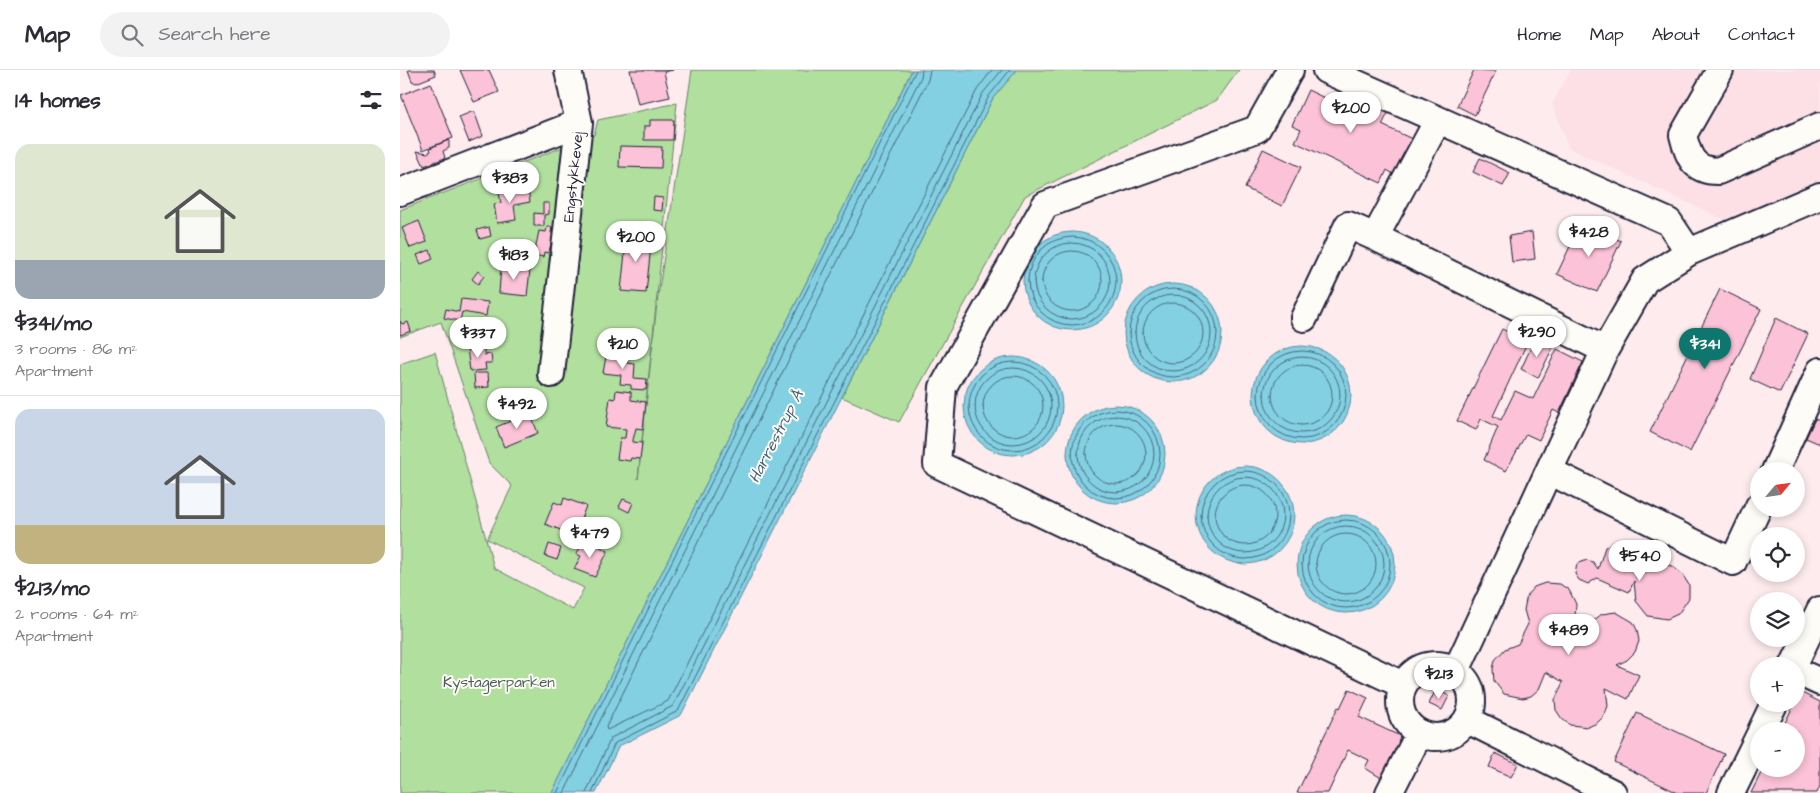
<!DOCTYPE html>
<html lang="en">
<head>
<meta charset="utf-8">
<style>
  :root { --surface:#fff; --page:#f2f2f3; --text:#2b2b33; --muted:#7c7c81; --line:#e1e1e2; --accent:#0f766e }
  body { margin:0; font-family:"Architects Daughter",sans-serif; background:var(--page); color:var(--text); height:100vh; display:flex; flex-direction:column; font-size:19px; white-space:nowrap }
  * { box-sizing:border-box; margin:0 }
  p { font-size:16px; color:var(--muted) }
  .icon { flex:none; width:28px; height:28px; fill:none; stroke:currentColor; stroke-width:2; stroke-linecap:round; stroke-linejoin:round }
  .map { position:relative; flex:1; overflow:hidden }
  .drawer { display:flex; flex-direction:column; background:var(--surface); width:400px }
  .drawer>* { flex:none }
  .needle { width:32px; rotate:61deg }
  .fabs { position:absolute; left:1350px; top:392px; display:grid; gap:10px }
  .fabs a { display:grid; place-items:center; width:55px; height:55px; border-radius:50%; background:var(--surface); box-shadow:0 2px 8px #0003; font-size:25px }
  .price { position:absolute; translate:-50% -42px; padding:0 11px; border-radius:18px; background:#fff; color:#222; font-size:16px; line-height:32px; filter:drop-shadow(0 1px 2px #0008) }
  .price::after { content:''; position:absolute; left:50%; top:30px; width:15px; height:11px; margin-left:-8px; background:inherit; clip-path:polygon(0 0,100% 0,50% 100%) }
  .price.current { background:var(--accent); color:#fff }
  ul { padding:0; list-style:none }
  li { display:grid; align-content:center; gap:10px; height:265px; padding:0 15px }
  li+li { border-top:1px solid var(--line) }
  li span { display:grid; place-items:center; height:155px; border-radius:15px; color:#555 }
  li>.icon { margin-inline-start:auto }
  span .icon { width:90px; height:90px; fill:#fffc; stroke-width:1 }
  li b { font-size:21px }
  h2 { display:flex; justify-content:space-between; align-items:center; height:60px; padding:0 15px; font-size:21px }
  header { display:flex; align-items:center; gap:30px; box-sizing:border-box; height:70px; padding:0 25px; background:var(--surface); border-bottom:1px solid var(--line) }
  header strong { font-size:24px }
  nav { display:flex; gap:28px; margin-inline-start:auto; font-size:18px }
  .search { width:350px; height:45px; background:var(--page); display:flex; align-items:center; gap:12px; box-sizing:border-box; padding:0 18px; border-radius:28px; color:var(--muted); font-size:19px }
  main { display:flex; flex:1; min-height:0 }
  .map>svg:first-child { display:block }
</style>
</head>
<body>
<header>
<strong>Map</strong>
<div class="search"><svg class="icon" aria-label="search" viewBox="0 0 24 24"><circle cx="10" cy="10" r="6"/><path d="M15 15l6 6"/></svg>Search here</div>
<nav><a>Home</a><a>Map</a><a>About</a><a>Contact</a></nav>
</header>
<main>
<section class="drawer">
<h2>14 homes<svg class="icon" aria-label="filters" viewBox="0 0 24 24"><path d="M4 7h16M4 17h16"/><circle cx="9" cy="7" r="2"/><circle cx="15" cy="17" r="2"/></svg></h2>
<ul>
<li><span style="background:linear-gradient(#dfe7d0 75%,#9aa5b1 0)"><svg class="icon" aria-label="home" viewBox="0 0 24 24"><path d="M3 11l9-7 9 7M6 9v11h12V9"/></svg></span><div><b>$341/mo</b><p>3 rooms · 86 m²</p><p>Apartment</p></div></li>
<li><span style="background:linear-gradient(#c9d6e8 75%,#c2b280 0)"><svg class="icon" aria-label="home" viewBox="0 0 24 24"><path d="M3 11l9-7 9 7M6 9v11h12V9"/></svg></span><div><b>$213/mo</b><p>2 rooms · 64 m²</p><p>Apartment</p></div></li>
</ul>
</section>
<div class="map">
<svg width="1420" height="723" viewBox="0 0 1420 723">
  <rect width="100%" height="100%" fill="#fdebed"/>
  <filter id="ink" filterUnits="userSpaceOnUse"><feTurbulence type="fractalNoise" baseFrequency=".02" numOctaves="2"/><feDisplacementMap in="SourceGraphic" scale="10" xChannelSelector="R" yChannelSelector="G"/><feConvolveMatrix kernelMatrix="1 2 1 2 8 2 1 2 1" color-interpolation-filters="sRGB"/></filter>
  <g filter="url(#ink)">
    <path fill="#fddfe6" d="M 1171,0 L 1420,0 L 1420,110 L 1328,151 L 1169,78 L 1152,34 Z"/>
    <path fill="#b0df9e" stroke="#69806c" d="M 292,0 L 512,0 L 152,723 L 0,723 L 0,294 L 35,282 L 94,498 L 173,540 L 184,518 L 87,469 L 112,416 L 89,393 L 41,252 L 0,267 L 0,140 L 194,65 L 198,50 L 277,33 L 238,409 L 257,233 Z
      M 617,0 L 839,0 L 817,30 L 625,126 L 499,352 L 442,327 L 593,28 Z"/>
    <path fill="#83d0e2" stroke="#5c8a9f" d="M 512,0 L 617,0 L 593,28 L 281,645 L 219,676 L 196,723 L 152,723 Z
      M623 211a49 49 0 1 1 98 0a49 49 0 1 1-98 0Z
      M724 263a49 49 0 1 1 98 0a49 49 0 1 1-98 0Z
      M853 325a49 49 0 1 1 98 0a49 49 0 1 1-98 0Z
      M564 336a49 49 0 1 1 98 0a49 49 0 1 1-98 0Z
      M667 384a49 49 0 1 1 98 0a49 49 0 1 1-98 0Z
      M796 445a49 49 0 1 1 98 0a49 49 0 1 1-98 0Z
      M897 494a49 49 0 1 1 98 0a49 49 0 1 1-98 0Z"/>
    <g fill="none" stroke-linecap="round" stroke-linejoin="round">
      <path stroke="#49687e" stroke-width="1" d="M 530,0 L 528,10 L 206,657 L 207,660 L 268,631 L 577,20 L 592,0
        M628 211a44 44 0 1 1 88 0a44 44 0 1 1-88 0Z
        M634 211a38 38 0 1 1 76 0a38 38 0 1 1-76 0Z
        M642 211a30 30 0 1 1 60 0a30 30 0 1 1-60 0Z
        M729 263a44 44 0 1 1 88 0a44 44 0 1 1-88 0Z
        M735 263a38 38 0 1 1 76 0a38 38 0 1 1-76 0Z
        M743 263a30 30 0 1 1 60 0a30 30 0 1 1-60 0Z
        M858 325a44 44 0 1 1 88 0a44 44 0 1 1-88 0Z
        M864 325a38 38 0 1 1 76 0a38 38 0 1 1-76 0Z
        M569 336a44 44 0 1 1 88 0a44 44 0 1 1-88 0Z
        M872 325a30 30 0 1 1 60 0a30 30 0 1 1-60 0Z
        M575 336a38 38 0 1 1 76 0a38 38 0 1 1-76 0Z
        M583 336a30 30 0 1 1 60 0a30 30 0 1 1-60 0Z
        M672 384a44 44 0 1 1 88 0a44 44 0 1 1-88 0Z
        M678 384a38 38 0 1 1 76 0a38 38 0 1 1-76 0Z
        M686 384a30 30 0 1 1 60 0a30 30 0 1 1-60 0Z
        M801 445a44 44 0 1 1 88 0a44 44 0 1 1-88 0Z
        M807 445a38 38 0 1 1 76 0a38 38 0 1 1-76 0Z
        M815 445a30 30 0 1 1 60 0a30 30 0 1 1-60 0Z
        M902 494a44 44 0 1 1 88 0a44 44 0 1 1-88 0Z
        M908 494a38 38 0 1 1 76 0a38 38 0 1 1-76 0Z
        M916 494a30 30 0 1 1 60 0a30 30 0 1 1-60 0Z
        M 157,723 L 516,0
        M 164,723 L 521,7 L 522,0
        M 186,723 L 211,668 L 273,636 L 583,23 L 602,0
        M 192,723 L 215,673 L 278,641 L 589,26 L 610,0"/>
    </g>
    <path fill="#fcc2d7" stroke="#22223b" d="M 8,0 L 34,0 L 36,5 L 16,13 L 12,11 Z
      M 60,0 L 89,0 L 99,22 L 74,32 Z
      M 230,0 L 273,0 L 264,2 L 270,27 L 238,34 Z
      M 1074,0 L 1096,1 L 1075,45 L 1057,36 Z
      M 31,13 L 53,68 L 23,80 L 1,25 Z
      M 908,20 L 939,35 L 945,20 L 989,41 L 982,55 L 1012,69 L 995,105 L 987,100 L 981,113 L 895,72 L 901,59 L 892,55 Z
      M 74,41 L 83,66 L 69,72 L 59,47 Z
      M 250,50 L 274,50 L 273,70 L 244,70 L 244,56 L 250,56 Z
      M 49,70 L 49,78 L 43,81 L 45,88 L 24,96 L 17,81 L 27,83 L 31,81 L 30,78 Z
      M 220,76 L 262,77 L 261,98 L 219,97 Z
      M 863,79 L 901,97 L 882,136 L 845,118 Z
      M 1080,88 L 1110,103 L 1103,116 L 1073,102 Z
      M 116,119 L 116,122 L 128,119 L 130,132 L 114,135 L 116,150 L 97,153 L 94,134 L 101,133 L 99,122 Z
      M 254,127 L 263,128 L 262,141 L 253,140 Z
      M 143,133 L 149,133 L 149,144 L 144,145 L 144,156 L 134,156 L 134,143 L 143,144 Z
      M 19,151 L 27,172 L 10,178 L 2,158 Z
      M 1181,153 L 1221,171 L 1197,222 L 1157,204 Z
      M 89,157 L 91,166 L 80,169 L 77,160 Z
      M 147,157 L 152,157 L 151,163 L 153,163 L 149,183 L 144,182 L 143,187 L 134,185 L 139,161 L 146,162 Z
      M 1132,162 L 1135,189 L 1112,192 L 1109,166 Z
      M 227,163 L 252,166 L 246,223 L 221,221 Z
      M 30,180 L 33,189 L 21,194 L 17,185 Z
      M 101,197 L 130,200 L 127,226 L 99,223 Z
      M 78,201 L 84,206 L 78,214 L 72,209 Z
      M 1320,219 L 1361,239 L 1290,382 L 1250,362 Z
      M 61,229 L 88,232 L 86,246 L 62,242 L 60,251 L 44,248 L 46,239 L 59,242 Z
      M 1376,248 L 1408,264 L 1380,323 L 1350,309 Z
      M 0,251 L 2,254 L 8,252 L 11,261 L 0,265 Z
      M 1102,259 L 1120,268 L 1118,272 L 1126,275 L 1093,346 L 1101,350 L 1115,321 L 1133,329 L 1157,279 L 1183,292 L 1159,343 L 1153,340 L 1139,370 L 1126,364 L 1106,401 L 1084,390 L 1098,357 L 1081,349 L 1076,360 L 1057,351 Z
      M 1135,269 L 1153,277 L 1138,308 L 1121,299 Z
      M 84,277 L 84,285 L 91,284 L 92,293 L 85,293 L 86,300 L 70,301 L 67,278 Z
      M 207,281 L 228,283 L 227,293 L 235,294 L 234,308 L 247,309 L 246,320 L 231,319 L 231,315 L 220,314 L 221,305 L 203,303 Z
      M 74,303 L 88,303 L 89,317 L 75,318 Z
      M 216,320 L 231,322 L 231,330 L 246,332 L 243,359 L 236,358 L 233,370 L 233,372 L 242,373 L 240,389 L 231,388 L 230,391 L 217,389 L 220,368 L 225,368 L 226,359 L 206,357 L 210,328 L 215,329 Z
      M 130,343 L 138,363 L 104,377 L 96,357 Z
      M 1415,349 L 1420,351 L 1420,374 L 1406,368 Z
      M 164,428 L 186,436 L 176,462 L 168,458 L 166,462 L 145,454 L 154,432 L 162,435 Z
      M 223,429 L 233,433 L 229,442 L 219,437 Z
      M 186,470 L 208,481 L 195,507 L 174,499 L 181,486 L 176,484 Z
      M 1214,472 L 1221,474 L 1225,480 L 1226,487 L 1223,492 L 1240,499 L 1236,507 L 1238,508 L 1247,499 L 1259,494 L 1272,496 L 1282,504 L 1289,515 L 1289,528 L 1278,544 L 1267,549 L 1248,546 L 1236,531 L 1234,511 L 1229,522 L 1197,508 L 1188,514 L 1179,510 L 1175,504 L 1177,494 L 1187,490 L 1193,492 L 1198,499 L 1205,477 Z
      M 149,474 L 161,478 L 157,490 L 145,486 Z
      M 1145,513 L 1160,514 L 1169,520 L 1176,534 L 1175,547 L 1189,554 L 1202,544 L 1216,542 L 1233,552 L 1237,560 L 1239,571 L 1235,582 L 1227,590 L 1217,595 L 1239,605 L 1228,629 L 1206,618 L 1208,636 L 1204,646 L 1197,653 L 1188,657 L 1170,655 L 1162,649 L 1156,640 L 1155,630 L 1163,612 L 1146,602 L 1139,619 L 1131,626 L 1123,628 L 1104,624 L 1094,611 L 1093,599 L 1095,590 L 1105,579 L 1118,574 L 1128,554 L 1124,540 L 1127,525 L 1134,517 Z
      M 949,619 L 968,628 L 959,647 L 1000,666 L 998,672 L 999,673 L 983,709 L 965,698 L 969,690 L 948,680 L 928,723 L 897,723 L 938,637 L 940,638 Z
      M 1036,619 L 1049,626 L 1042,640 L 1029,634 Z
      M 1400,622 L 1420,632 L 1420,716 L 1417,723 L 1351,723 L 1363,699 L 1396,699 L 1396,661 L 1381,661 Z
      M 1237,643 L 1324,684 L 1306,723 L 1278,723 L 1214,692 Z
      M 1095,683 L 1118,694 L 1111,707 L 1089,697 Z"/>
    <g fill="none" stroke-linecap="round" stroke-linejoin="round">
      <defs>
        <path id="minor" d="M 890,0 L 857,59 L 645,135 L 543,317 L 537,394 L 1003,615
          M 926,0 L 1269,152 L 1289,182
          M 1320,0 L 1283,65 C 1288,86 1293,101 1318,101 L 1420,56
          M 1038,50 L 975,167 L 1205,280
          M 0,122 L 179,53
          M 904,248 L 948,155 L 975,167
          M 151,304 L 179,53 L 168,0
          M 1149,401 L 1333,492 L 1359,436
          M 1375,401 L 1420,301
          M1000 631a36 36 0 1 1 72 0a36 36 0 1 1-72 0Z
          M 1393,596 L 1420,540
          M 1056,601 L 1205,280 L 1245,210 L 1289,182 L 1420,126
          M 1396,601 L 1420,612
          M 1068,650 L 1213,723
          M 1361,661 L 1374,634
          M 989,723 L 1019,664
          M 1331,723 L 1359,666"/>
      </defs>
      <use href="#minor" stroke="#22223b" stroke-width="30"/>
      <use href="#minor" stroke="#fdfcf7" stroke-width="26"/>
    </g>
  </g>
  <g text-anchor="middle" stroke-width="4" stroke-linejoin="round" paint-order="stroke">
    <g font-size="15" fill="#22223b" stroke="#fdfcf7">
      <text transform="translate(173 107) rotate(-84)" y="5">Engstykkevej</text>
    </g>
    <g font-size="15" fill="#4d5b59" stroke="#fdfcf7">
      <text x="99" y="617">Kystagerparken</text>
    </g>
    <g font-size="16" font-style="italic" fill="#445f75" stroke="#fdfcf7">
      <text transform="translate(375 366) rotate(-63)" y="6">Harrestrup Å</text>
    </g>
  </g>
</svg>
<div class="fabs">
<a><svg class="needle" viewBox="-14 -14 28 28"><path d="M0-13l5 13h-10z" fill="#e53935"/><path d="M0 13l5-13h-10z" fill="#7c7c81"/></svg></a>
<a><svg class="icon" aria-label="locate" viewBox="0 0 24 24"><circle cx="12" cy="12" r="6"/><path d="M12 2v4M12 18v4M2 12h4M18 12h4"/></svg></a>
<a><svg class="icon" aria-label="layers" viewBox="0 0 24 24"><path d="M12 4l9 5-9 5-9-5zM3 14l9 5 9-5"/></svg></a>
<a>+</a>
<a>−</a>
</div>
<b class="price" style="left:951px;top:64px">$200</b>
<b class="price" style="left:110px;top:134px">$383</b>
<b class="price" style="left:1189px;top:188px">$428</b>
<b class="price" style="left:236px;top:193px">$200</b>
<b class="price" style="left:114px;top:211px">$183</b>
<b class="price" style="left:1137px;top:288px">$290</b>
<b class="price" style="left:78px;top:289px">$337</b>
<b class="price" style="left:223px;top:300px">$210</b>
<b class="price current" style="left:1305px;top:300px">$341</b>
<b class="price" style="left:117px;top:360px">$492</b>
<b class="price" style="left:190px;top:489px">$479</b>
<b class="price" style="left:1240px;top:512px">$540</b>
<b class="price" style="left:1169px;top:586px">$489</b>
<b class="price" style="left:1039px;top:630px">$213</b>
</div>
</main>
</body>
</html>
